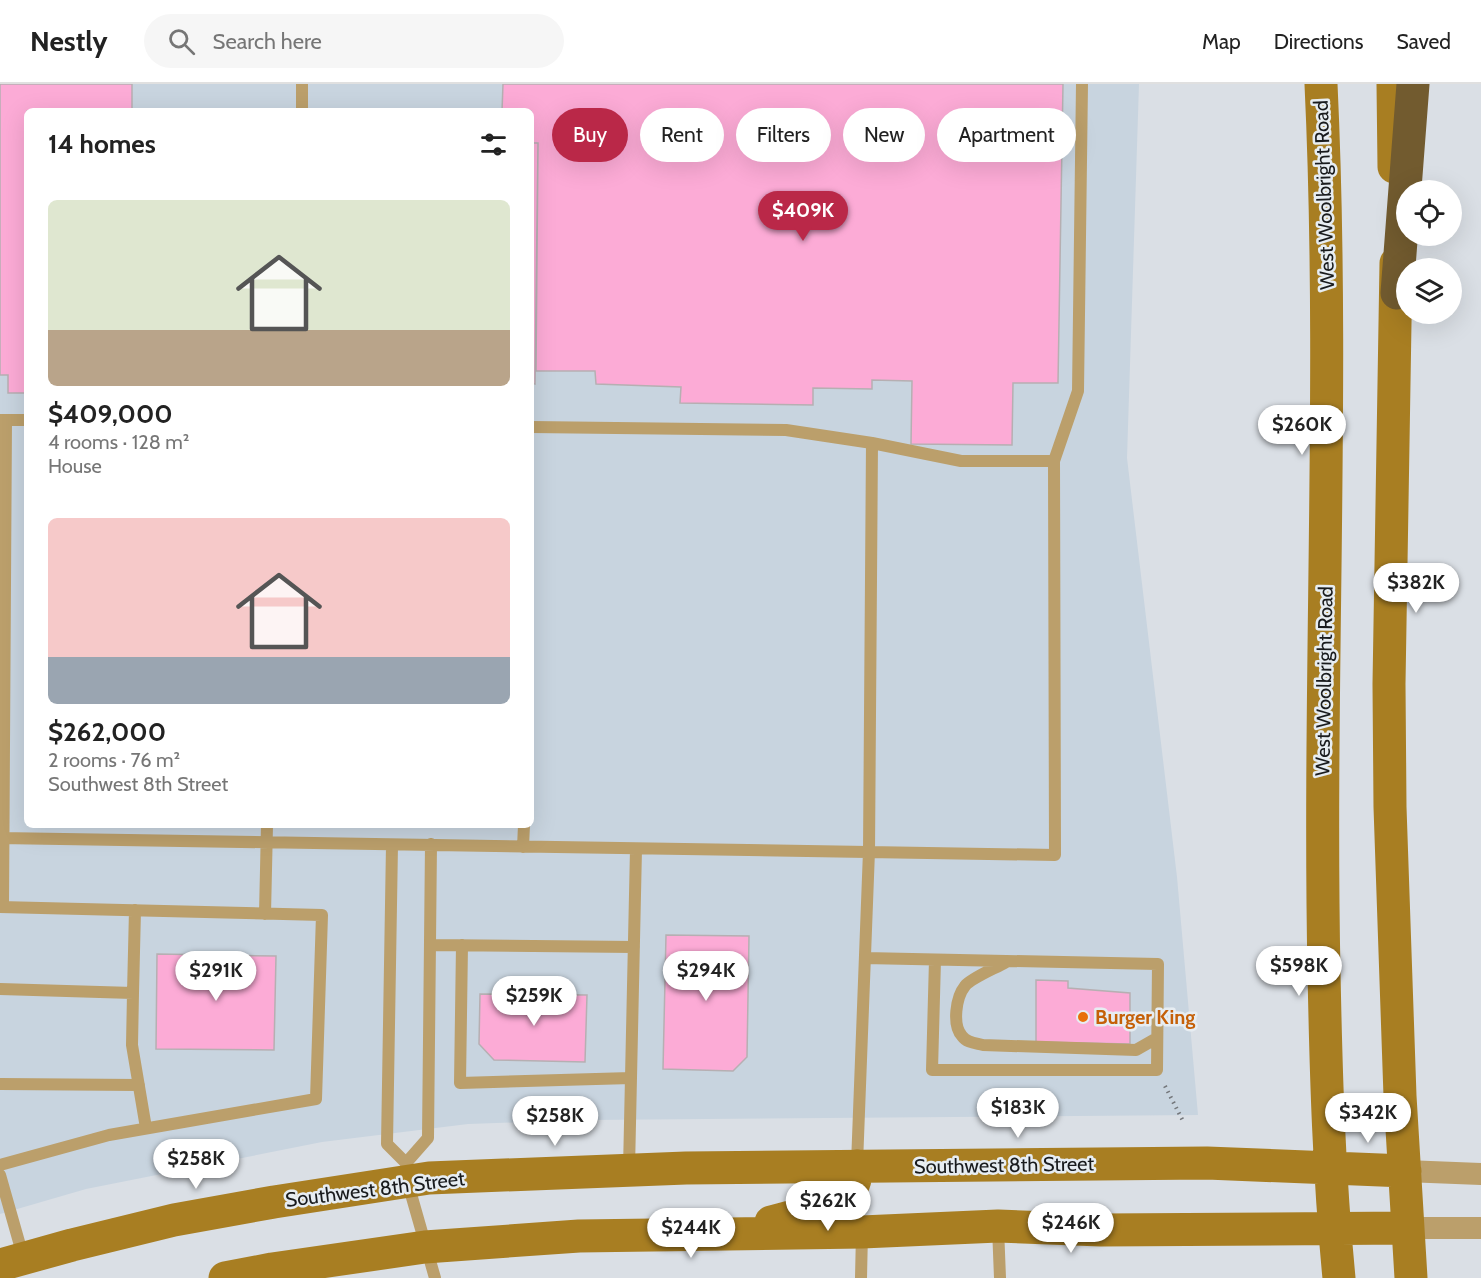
<!DOCTYPE html>
<html lang="en">
<head>
<meta charset="utf-8">
<style>
  :root { --surface:#fff; --page:#f6f6f6; --text:#222; --muted:#767676; --line:#e0e0e0; --accent:#ba2848 }
  body { margin:0; font-family:Cabin,sans-serif; background:var(--page); color:var(--text); height:100vh; display:flex; flex-direction:column; font-size:22px; white-space:nowrap }
  * { box-sizing:border-box; margin:0 }
  p { font-size:20px; color:var(--muted) }
  .icon { flex:none; width:33px; height:33px; fill:none; stroke:currentColor; stroke-width:2; stroke-linecap:round; stroke-linejoin:round }
  .map { position:relative; flex:1; overflow:hidden }
  .panel { position:absolute; left:24px; top:24px; width:510px; height:720px; display:flex; flex-direction:column; background:var(--surface); border-radius:9px; box-shadow:0 6px 24px #0002 }
  .panel>* { flex:none }
  .banner { position:absolute; left:552px; top:24px; width:570px; height:54px; display:flex; gap:12px }
  .buttons { position:absolute; left:1396px; top:96px; display:grid; gap:12px }
  .buttons a { display:grid; place-items:center; width:66px; height:66px; border-radius:50%; background:var(--surface); box-shadow:0 6px 24px #0002; font-size:30px }
  .price { position:absolute; translate:-50% -51px; padding:0 14px; border-radius:21px; background:#fff; color:#222; font-size:20px; line-height:39px; filter:drop-shadow(0 2px 3px #0008) }
  .price::after { content:''; position:absolute; left:50%; top:36px; width:18px; height:14px; margin-left:-9px; background:inherit; clip-path:polygon(0 0,100% 0,50% 100%) }
  .price.current { background:var(--accent); color:#fff }
  ul { padding:0; list-style:none }
  li { display:grid; align-content:center; gap:12px; height:318px; padding:0 24px }
  li span { display:grid; place-items:center; height:186px; border-radius:9px; color:#555 }
  li>.icon { margin-inline-start:auto }
  span .icon { width:108px; height:108px; fill:#fffc; stroke-width:1 }
  li b { font-size:26px }
  h2 { display:flex; justify-content:space-between; align-items:center; height:72px; padding:0 24px; font-size:26px }
  .chip { padding:0 21px; border-radius:27px; background:var(--surface); box-shadow:0 6px 24px #0002; font-size:21px; line-height:54px }
  .chip.current { background:var(--accent); color:#fff }
  header { display:flex; align-items:center; gap:36px; box-sizing:border-box; height:84px; padding:0 30px; background:var(--surface); border-bottom:2px solid var(--line) }
  header strong { font-size:28px }
  nav { display:flex; gap:33px; margin-inline-start:auto; font-size:21px }
  .search { width:420px; height:54px; background:var(--page); display:flex; align-items:center; gap:15px; box-sizing:border-box; padding:0 21px; border-radius:33px; color:var(--muted); font-size:22px }
  .map>svg:first-child { display:block }
</style>
</head>
<body>
<header>
<strong>Nestly</strong>
<div class="search"><svg class="icon" aria-label="search" viewBox="0 0 24 24"><circle cx="10" cy="10" r="6"/><path d="M15 15l6 6"/></svg>Search here</div>
<nav><a>Map</a><a>Directions</a><a>Saved</a></nav>
</header>
<div class="map">
<svg width="1481" height="1194" viewBox="0 0 1481 1194">
  <rect width="100%" height="100%" fill="#dadfe5"/>
  <path fill="#c8d4df" fill-rule="evenodd" d="M 0,0 L 1139,0 L 1127,374 L 1177,793 L 1198,1031 L 590,1036 L 468,1040 L 322,1058 L 86,1105 L 0,1130 ZM 27,27 L 531,27 L 531,741 L 27,741 Z"/>
  <path fill="#fcabd6" stroke="#b6afb2" stroke-width="1.5" d="M 0,0 L 132,0 L 132,27 L 27,27 L 27,309 L 8,309 L 8,291 L 0,291 Z
    M 503,0 L 1063,0 L 1058,299 L 1013,299 L 1012,361 L 911,360 L 912,297 L 872,296 L 872,305 L 813,304 L 813,321 L 680,319 L 681,303 L 596,300 L 595,287 L 536,287 L 538,59 L 531,59 L 531,27 L 502,27 Z
    M 531,59 L 538,59 L 535,300 L 531,299 Z
    M 666,851 L 749,852 L 747,973 L 733,987 L 663,985 Z
    M 157,870 L 276,872 L 274,966 L 156,965 Z
    M 1036,896 L 1068,897 L 1068,904 L 1130,909 L 1130,960 L 1036,958 Z
    M 480,910 L 587,911 L 585,978 L 494,976 L 479,960 Z"/>
  <g fill="none" stroke-linecap="round" stroke-linejoin="round">
    <path stroke="#74777b" stroke-width="4" stroke-dasharray="1.5 4.5" stroke-linecap="butt" d="M 1165,1002 L 1184,1039
      M 171,1061 L 178,1096"/>
    <path stroke="#bb9f6b" stroke-width="12" d="M 302,27 L 302,0
      M 0,336 L 27,336
      M 531,343 L 786,346 L 872,359 L 869,767 L 857,1080
      M 1054,377 L 1078,307 L 1082,0
      M 0,754 L 1055,771 L 1054,377 L 961,377 L 872,359
      M 392,761 L 387,1060 L 406,1079 L 407,1096 L 435,1194
      M 523,763 L 524,741
      M 0,823 L 322,831 L 316,1015 L 109,1051 L 0,1081
      M 3,823 L 6,336
      M 265,830 L 267,741
      M 430,861 L 634,863
      M 462,861 L 460,999 L 631,994
      M 865,874 L 1158,880 L 1157,986 L 932,986 L 935,876
      M 1006,878 C 996,884 971,894 965,902 C 956,913 952,941 962,952 C 967,959 975,959 983,961 L 1136,966 L 1157,954
      M 0,905 L 133,909 L 132,961 L 146,1044
      M 133,909 L 135,826
      M 0,1000 L 139,1001
      M 406,1079 L 428,1054 L 431,760
      M 629,1085 L 636,765
      M 0,1091 L 23,1172
      M 998,1143 L 1000,1194
      M 861,1194 L 862,1149"/>
    <path stroke="#bb9f6b" stroke-width="22" d="M 1405,1087 L 1481,1090
      M 1408,1144 L 1481,1144"/>
    <path stroke="#a87e22" stroke-width="33" d="M 1321,0 C 1335,296 1318,592 1324,888 C 1326,991 1329,1092 1339,1194
      M 1393,0 L 1394,83
      M 1396,179 L 1389,600 L 1390,723 L 1400,1012 L 1411,1194
      M 771,1138 C 794,1131 842,1124 853,1101 C 856,1096 856,1089 857,1082
      M 0,1181 L 72,1161 L 174,1136 L 274,1118 L 429,1094 L 686,1084 L 1207,1079 L 1405,1087
      M 225,1194 L 272,1185 L 425,1163 L 579,1152 L 862,1148 L 998,1142 L 1101,1146 L 1408,1144"/>
    <path stroke="#725b2f" stroke-width="33" d="M 1397,209 L 1413,0"/>
  </g>
  <circle fill="#e8710a" stroke="#e7edf2" stroke-width="2" cx="1083" cy="933" r="6"/>
  <g text-anchor="middle" stroke-width="5" stroke-linejoin="round" paint-order="stroke">
    <g font-size="20" fill="#191b1d" stroke="#e7edf2">
      <text transform="translate(1324 111) rotate(-92)" y="7">West Woolbright Road</text>
      <text transform="translate(1324 597) rotate(-89)" y="7">West Woolbright Road</text>
      <text transform="translate(1004 1081) rotate(-1)" y="7">Southwest 8th Street</text>
      <text transform="translate(375 1105) rotate(-7)" y="7">Southwest 8th Street</text>
    </g>
    <g font-size="20" font-weight="bold" fill="#c56008" stroke="#e7edf2" text-anchor="start">
      <text x="1095" y="940">Burger King</text>
    </g>
  </g>
</svg>
<div class="buttons">
<a><svg class="icon" aria-label="locate" viewBox="0 0 24 24"><circle cx="12" cy="12" r="6"/><path d="M12 2v4M12 18v4M2 12h4M18 12h4"/></svg></a>
<a><svg class="icon" aria-label="layers" viewBox="0 0 24 24"><path d="M12 4l9 5-9 5-9-5zM3 14l9 5 9-5"/></svg></a>
</div>
<b class="price current" style="left:803px;top:158px">$409K</b>
<b class="price" style="left:1302px;top:372px">$260K</b>
<b class="price" style="left:1416px;top:530px">$382K</b>
<b class="price" style="left:1299px;top:913px">$598K</b>
<b class="price" style="left:216px;top:918px">$291K</b>
<b class="price" style="left:706px;top:918px">$294K</b>
<b class="price" style="left:534px;top:943px">$259K</b>
<b class="price" style="left:1018px;top:1055px">$183K</b>
<b class="price" style="left:1368px;top:1060px">$342K</b>
<b class="price" style="left:555px;top:1063px">$258K</b>
<b class="price" style="left:196px;top:1106px">$258K</b>
<b class="price" style="left:828px;top:1148px">$262K</b>
<b class="price" style="left:1071px;top:1170px">$246K</b>
<b class="price" style="left:691px;top:1175px">$244K</b>
<div class="banner">
<a class="chip current">Buy</a>
<a class="chip">Rent</a>
<a class="chip">Filters</a>
<a class="chip">New</a>
<a class="chip">Apartment</a>
</div>
<section class="panel">
<h2>14 homes<svg class="icon" aria-label="filters" viewBox="0 0 24 24"><path d="M4 7h16M4 17h16"/><circle cx="9" cy="7" r="2"/><circle cx="15" cy="17" r="2"/></svg></h2>
<ul>
<li><span style="background:linear-gradient(#dfe7d0 70%,#b9a48a 0)"><svg class="icon" aria-label="home" viewBox="0 0 24 24"><path d="M3 11l9-7 9 7M6 9v11h12V9"/></svg></span><div><b>$409,000</b><p>4 rooms · 128 m²</p><p>House</p></div></li>
<li><span style="background:linear-gradient(#f6c9c9 75%,#9aa5b1 0)"><svg class="icon" aria-label="home" viewBox="0 0 24 24"><path d="M3 11l9-7 9 7M6 9v11h12V9"/></svg></span><div><b>$262,000</b><p>2 rooms · 76 m²</p><p>Southwest 8th Street</p></div></li>
</ul>
</section>
</div>
</body>
</html>
